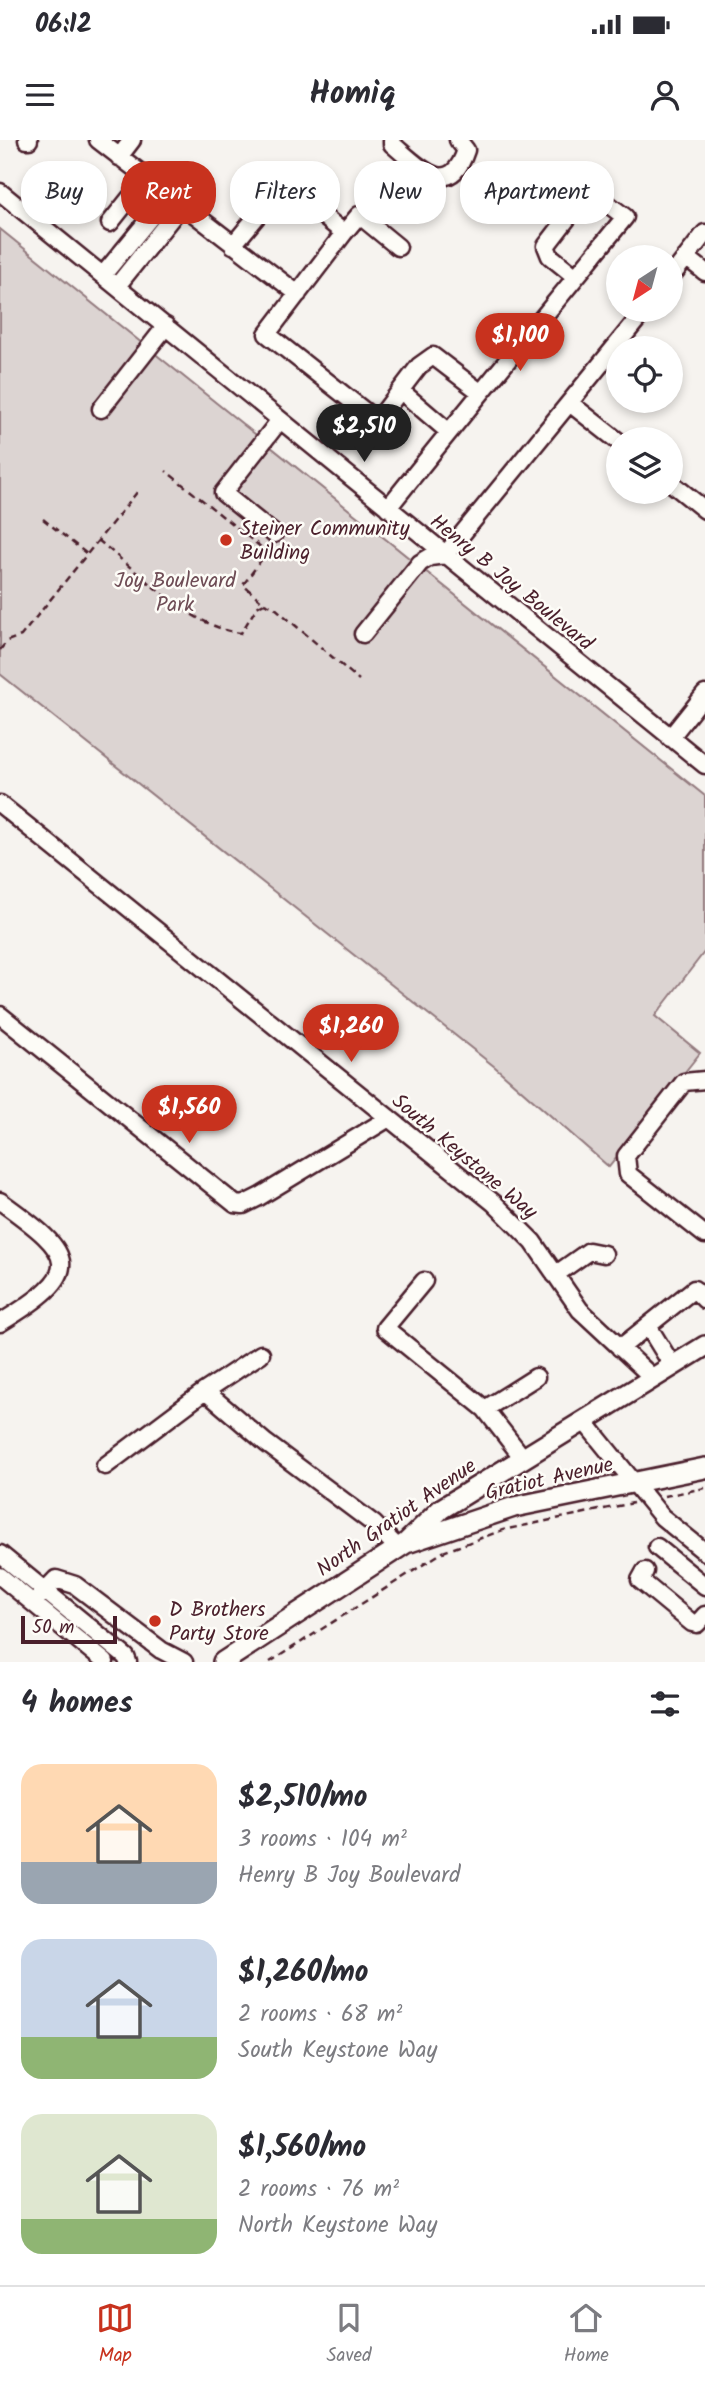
<!DOCTYPE html>
<html lang="en">
<head>
<meta charset="utf-8">
<style>
  :root { --surface:#fff; --page:#f2f2f3; --text:#2b2b33; --muted:#7c7c81; --line:#e1e1e2; --accent:#c8321e }
  body { margin:0; font-family:Kalam,sans-serif; background:var(--page); color:var(--text); height:100vh; display:flex; flex-direction:column; font-size:26px; white-space:nowrap }
  * { box-sizing:border-box; margin:0 }
  p { font-size:23px; color:var(--muted) }
  .icon { flex:none; width:38px; height:38px; fill:none; stroke:currentColor; stroke-width:2; stroke-linecap:round; stroke-linejoin:round }
  .map { position:relative; height:1522px; overflow:hidden }
  .details { display:flex; flex-direction:column; background:var(--surface); flex:1 }
  .details>* { flex:none }
  .banner { position:absolute; left:21px; top:21px; width:663px; height:63px; display:flex; gap:14px }
  .needle { width:46px; rotate:216deg }
  .tools { position:absolute; left:606px; top:105px; display:grid; gap:14px }
  .tools a { display:grid; place-items:center; width:77px; height:77px; border-radius:50%; background:var(--surface); box-shadow:0 4px 10px #0003; font-size:35px }
  .scale { position:absolute; left:21px; bottom:18px; width:96px; box-sizing:border-box; padding-left:7px; border:4px solid #4a1f2b; border-top:0; font-size:19px; line-height:24px; white-space:nowrap; color:#4a1f2b; -webkit-text-stroke:5px #fdfcf7; paint-order:stroke }
  .price { position:absolute; translate:-50% -60px; padding:0 16px; border-radius:24px; background:var(--accent); color:#fff; font-size:23px; line-height:46px; filter:drop-shadow(0 2px 4px #0008) }
  .price::after { content:''; position:absolute; left:50%; top:42px; width:21px; height:16px; margin-left:-10px; background:inherit; clip-path:polygon(0 0,100% 0,50% 100%) }
  .price.active { background:#222; color:#fff }
  ul { padding:0; list-style:none }
  li { display:flex; align-items:center; gap:21px; height:175px; padding:0 21px }
  li span { display:grid; place-items:center; flex:none; width:196px; height:140px; border-radius:21px; color:#555 }
  li>.icon { margin-inline-start:auto }
  span .icon { width:84px; height:84px; fill:#fffc; stroke-width:1 }
  li b { font-size:30px }
  h2 { display:flex; justify-content:space-between; align-items:center; height:84px; padding:0 21px; font-size:30px }
  .tag { padding:0 24px; border-radius:28px; background:var(--surface); box-shadow:0 4px 10px #0003; font-size:24px; line-height:63px }
  .tag.active { background:var(--accent); color:#fff }
  .status { display:flex; justify-content:space-between; align-items:center; height:49px; padding:0 35px; background:var(--surface); direction:ltr }
  .status svg { height:19px; fill:currentColor }
  header { display:flex; justify-content:space-between; align-items:center; height:91px; padding:0 21px; background:var(--surface); font-size:32px; font-weight:800 }
  .tabs { display:flex; justify-content:space-around; align-items:center; height:98px; border-top:2px solid var(--line); background:var(--surface); font-size:19px; color:var(--muted) }
  .tabs a { display:grid; justify-items:center; gap:4px }
  .tabs .active { color:var(--accent) }
  .map>svg:first-child { display:block }
</style>
</head>
<body>
<div class="status"><b>06:12</b><svg viewBox="0 0 49 12"><path d="M0 12V9h3v3zM5 12V6h3v6zM10 12V3h3v9zM15 12V0h3v12zM26 1h20v11H26zM47 4h2v5h-2z"/></svg></div>
<header><svg class="icon" aria-label="menu" viewBox="0 0 24 24"><path d="M4 6h16M4 12h16M4 18h16"/></svg>Homiq<svg class="icon" aria-label="person" viewBox="0 0 24 24"><circle cx="12" cy="8" r="4"/><path d="M4 21q1-7 8-7t8 7"/></svg></header>
<div class="map">
<svg width="705" height="1522" viewBox="0 0 705 1522">
  <rect width="100%" height="100%" fill="#f6f3ef"/>
  <filter id="ink" filterUnits="userSpaceOnUse"><feTurbulence type="fractalNoise" baseFrequency=".0143" numOctaves="2"/><feDisplacementMap in="SourceGraphic" scale="14" xChannelSelector="R" yChannelSelector="G"/><feConvolveMatrix kernelMatrix="1 2 1 2 8 2 1 2 1" color-interpolation-filters="sRGB"/></filter>
  <g filter="url(#ink)">
    <path fill="#dcd4d2" stroke="#937a7e" stroke-width="2" d="M 0,89 L 705,656 L 705,811 L 655,876 L 700,913 L 609,1027 L 495,927 L 0,534 Z"/>
    <g fill="none" stroke-linecap="round" stroke-linejoin="round">
      <defs>
        <path id="minor" d="M 27,0 L 29,0
          M 98,0 L 298,154
          M 392,0 L 392,4 C 417,25 449,62 466,10 L 458,0
          M 119,17 L 132,0
          M 0,52 L 705,625
          M 110,83 L 146,38
          M 344,93 L 359,75 L 398,107
          M 233,105 L 278,51 L 285,49 L 295,53 L 344,93 L 267,194 L 377,281 L 419,226 L 433,216 L 480,252
          M 686,117 L 705,132
          M 103,135 L 168,56
          M 670,138 L 705,93
          M 117,146 L 181,66
          M 401,251 L 449,292
          M 571,264 L 618,301
          M 101,269 L 166,186
          M 670,342 L 705,370
          M 388,368 C 466,270 546,174 625,77 L 592,52 L 583,58 L 546,106 L 550,116 L 576,137
          M 274,394 L 223,353 L 280,280
          M 363,494 L 420,423 L 430,417 L 445,415 L 645,170
          M 670,598 L 705,554
          M 0,664 L 494,1063 L 533,1102 L 580,1170 L 652,1237
          M 0,875 L 235,1064 L 243,1065 L 259,1057 L 389,978
          M 705,940 L 684,942 L 626,1016 L 628,1034 L 705,1095
          M 0,1061 C 77,1116 86,1131 0,1183
          M 555,1135 L 589,1111 L 604,1114
          M 424,1141 L 385,1188 L 485,1269 L 523,1318
          M 648,1186 L 672,1225
          M 620,1208 L 694,1149 L 705,1160
          M 205,1251 L 261,1214
          M 485,1269 L 536,1237
          M 584,1281 L 662,1377 L 705,1412
          M 105,1326 L 205,1251 L 266,1303 L 374,1384 L 398,1408
          M 657,1407 L 705,1446
          M 0,1414 L 126,1517 L 128,1522
          M 645,1431 L 640,1440 L 692,1483 L 697,1484 L 705,1475
          M 0,1436 L 105,1522
          M 33,1463 L 56,1439 L 75,1445 L 161,1510 L 184,1522"/>
        <path id="major" d="M 410,1402 L 514,1367 L 705,1328
          M 223,1522 L 406,1403 L 441,1369 L 705,1206"/>
      </defs>
      <use href="#minor" stroke="#4a1f2b" stroke-width="21"/>
      <use href="#major" stroke="#4a1f2b" stroke-width="24"/>
      <path stroke="#4a1f2b" stroke-width="2.5" stroke-dasharray="7 5" stroke-linecap="butt" d="M 43,379 L 87,414
        M 98,400 C 137,431 191,488 241,493 L 257,467 L 264,463 L 243,445 L 267,412 L 166,331
        M 264,463 L 274,467 L 359,540
        M 0,510 L 7,501 L 21,496 L 138,351
        M 664,1356 L 705,1348
        M 270,1522 L 443,1412 L 503,1390 L 633,1363"/>
      <use href="#minor" stroke="#fdfcf7" stroke-width="16"/>
      <use href="#major" stroke="#fdfcf7" stroke-width="19"/>
    </g>
  </g>
  <g fill="#c8321e" stroke="#fdfcf7" stroke-width="2.5">
    <circle cx="226" cy="400" r="7"/>
    <circle cx="155" cy="1481" r="7"/>
  </g>
  <g text-anchor="middle" stroke-width="5" stroke-linejoin="round" paint-order="stroke">
    <g font-size="21" fill="#4a1f2b" stroke="#fdfcf7" text-anchor="start">
      <text x="240" y="395">Steiner Community<tspan x="240" dy="24">Building</tspan></text>
      <text x="169" y="1476">D Brothers<tspan x="169" dy="24">Party Store</tspan></text>
    </g>
    <g font-size="21" fill="#6e4c55" stroke="#fdfcf7">
      <text x="175" y="447">Joy Boulevard<tspan x="175" dy="24">Park</tspan></text>
    </g>
    <g font-size="21" fill="#4a1f2b" stroke="#fdfcf7">
      <text transform="translate(512 442) rotate(39)" y="7">Henry B Joy Boulevard</text>
      <text transform="translate(465 1016) rotate(40)" y="7">South Keystone Way</text>
      <text transform="translate(549 1338) rotate(-13)" y="7">Gratiot Avenue</text>
      <text transform="translate(396 1377) rotate(-35)" y="7">North Gratiot Avenue</text>
    </g>
  </g>
</svg>
<div class="tools">
<a><svg class="needle" viewBox="-14 -14 28 28"><path d="M0-13l5 13h-10z" fill="#e53935"/><path d="M0 13l5-13h-10z" fill="#7c7c81"/></svg></a>
<a><svg class="icon" aria-label="locate" viewBox="0 0 24 24"><circle cx="12" cy="12" r="6"/><path d="M12 2v4M12 18v4M2 12h4M18 12h4"/></svg></a>
<a><svg class="icon" aria-label="layers" viewBox="0 0 24 24"><path d="M12 4l9 5-9 5-9-5zM3 14l9 5 9-5"/></svg></a>
</div>
<div class="scale">50 m</div>
<b class="price" style="left:520px;top:233px">$1,100</b>
<b class="price active" style="left:364px;top:324px">$2,510</b>
<b class="price" style="left:351px;top:924px">$1,260</b>
<b class="price" style="left:189px;top:1005px">$1,560</b>
<div class="banner">
<a class="tag">Buy</a>
<a class="tag active">Rent</a>
<a class="tag">Filters</a>
<a class="tag">New</a>
<a class="tag">Apartment</a>
</div>
</div>
<section class="details">
<h2>4 homes<svg class="icon" aria-label="filters" viewBox="0 0 24 24"><path d="M4 7h16M4 17h16"/><circle cx="9" cy="7" r="2"/><circle cx="15" cy="17" r="2"/></svg></h2>
<ul>
<li><span style="background:linear-gradient(#ffd9b3 70%,#9aa5b1 0)"><svg class="icon" aria-label="home" viewBox="0 0 24 24"><path d="M3 11l9-7 9 7M6 9v11h12V9"/></svg></span><div><b>$2,510/mo</b><p>3 rooms · 104 m²</p><p>Henry B Joy Boulevard</p></div></li>
<li><span style="background:linear-gradient(#c9d6e8 70%,#8fb573 0)"><svg class="icon" aria-label="home" viewBox="0 0 24 24"><path d="M3 11l9-7 9 7M6 9v11h12V9"/></svg></span><div><b>$1,260/mo</b><p>2 rooms · 68 m²</p><p>South Keystone Way</p></div></li>
<li><span style="background:linear-gradient(#dfe7d0 75%,#8fb573 0)"><svg class="icon" aria-label="home" viewBox="0 0 24 24"><path d="M3 11l9-7 9 7M6 9v11h12V9"/></svg></span><div><b>$1,560/mo</b><p>2 rooms · 76 m²</p><p>North Keystone Way</p></div></li>
</ul>
</section>
<nav class="tabs">
<a class="active"><svg class="icon" aria-label="map" viewBox="0 0 24 24"><path d="M3 6l6-2 6 2 6-2v14l-6 2-6-2-6 2zM9 4v14M15 6v14"/></svg>Map</a>
<a><svg class="icon" aria-label="saved" viewBox="0 0 24 24"><path d="M7 4h10v16l-5-4-5 4z"/></svg>Saved</a>
<a><svg class="icon" aria-label="home" viewBox="0 0 24 24"><path d="M3 11l9-7 9 7M6 9v11h12V9"/></svg>Home</a>
</nav>
</body>
</html>
